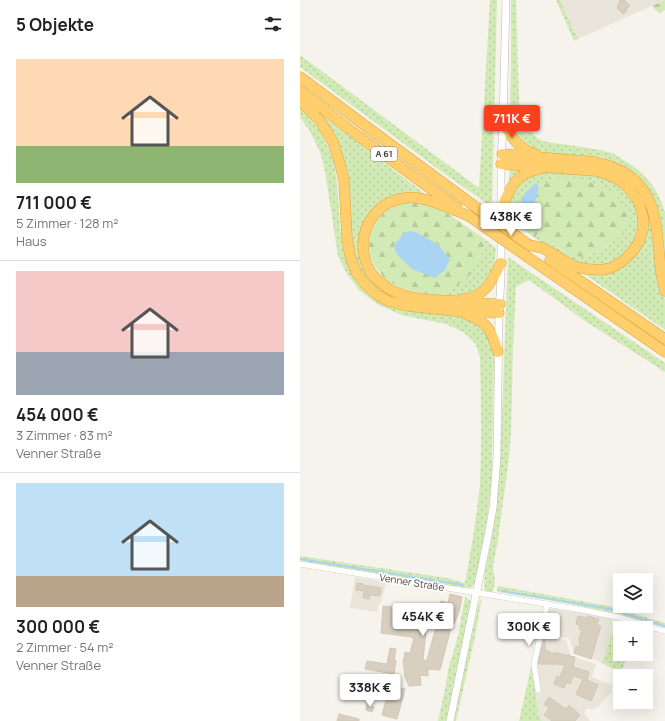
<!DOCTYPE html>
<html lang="de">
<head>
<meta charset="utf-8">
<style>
  :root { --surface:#fff; --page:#f2f2f2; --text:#222; --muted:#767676; --line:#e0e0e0; --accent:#fc3f1d }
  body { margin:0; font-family:Manrope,sans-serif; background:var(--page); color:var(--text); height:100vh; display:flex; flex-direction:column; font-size:15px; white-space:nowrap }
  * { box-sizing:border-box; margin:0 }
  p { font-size:13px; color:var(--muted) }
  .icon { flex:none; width:22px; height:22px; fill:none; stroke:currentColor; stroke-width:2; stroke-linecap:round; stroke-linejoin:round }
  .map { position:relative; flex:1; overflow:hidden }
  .panel { display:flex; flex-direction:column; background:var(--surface); width:300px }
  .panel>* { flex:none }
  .buttons { position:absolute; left:313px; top:573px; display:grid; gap:8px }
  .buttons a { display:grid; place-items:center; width:40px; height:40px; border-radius:0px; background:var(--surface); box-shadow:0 4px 16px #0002; font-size:20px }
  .price { position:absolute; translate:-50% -34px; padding:0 9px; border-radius:4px; background:#fff; color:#222; font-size:13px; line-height:26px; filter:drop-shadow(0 1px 2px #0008) }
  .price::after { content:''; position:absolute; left:50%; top:24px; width:12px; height:9px; margin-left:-6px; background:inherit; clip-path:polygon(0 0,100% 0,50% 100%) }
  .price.selected { background:var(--accent); color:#fff }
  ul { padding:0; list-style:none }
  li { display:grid; align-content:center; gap:8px; height:212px; padding:0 16px }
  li+li { border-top:1px solid var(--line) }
  li span { display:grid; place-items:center; height:124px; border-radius:0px; color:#555 }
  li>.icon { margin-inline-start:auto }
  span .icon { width:72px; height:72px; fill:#fffc; stroke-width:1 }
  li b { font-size:17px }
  h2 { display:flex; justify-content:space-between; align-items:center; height:48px; padding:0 16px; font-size:17px }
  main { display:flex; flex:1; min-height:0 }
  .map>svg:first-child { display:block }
</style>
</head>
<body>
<main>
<section class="panel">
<h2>5 Objekte<svg class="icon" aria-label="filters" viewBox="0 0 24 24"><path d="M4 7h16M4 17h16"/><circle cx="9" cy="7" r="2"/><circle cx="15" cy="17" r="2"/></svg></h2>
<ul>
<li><span style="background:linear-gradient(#ffd9b3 70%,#8fb573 0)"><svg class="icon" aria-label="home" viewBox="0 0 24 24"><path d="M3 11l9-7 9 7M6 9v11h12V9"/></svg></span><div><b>711 000 €</b><p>5 Zimmer · 128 m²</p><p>Haus</p></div></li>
<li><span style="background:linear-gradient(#f6c9c9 65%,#9aa5b1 0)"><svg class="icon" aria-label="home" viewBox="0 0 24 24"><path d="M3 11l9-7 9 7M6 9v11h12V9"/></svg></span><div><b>454 000 €</b><p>3 Zimmer · 83 m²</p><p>Venner Straße</p></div></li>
<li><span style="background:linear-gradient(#bfe0f5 75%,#b9a48a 0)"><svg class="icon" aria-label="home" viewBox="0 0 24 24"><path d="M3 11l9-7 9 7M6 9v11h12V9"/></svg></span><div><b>300 000 €</b><p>2 Zimmer · 54 m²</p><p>Venner Straße</p></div></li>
</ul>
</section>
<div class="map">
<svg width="365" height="721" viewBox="0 0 365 721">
  <defs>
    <pattern id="grass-dots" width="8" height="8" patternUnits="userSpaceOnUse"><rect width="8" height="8" fill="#d2eab5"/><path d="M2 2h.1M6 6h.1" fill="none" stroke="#b6ca9c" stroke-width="1.8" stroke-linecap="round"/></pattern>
    <pattern id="forest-firs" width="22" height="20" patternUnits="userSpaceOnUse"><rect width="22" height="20" fill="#d2eab5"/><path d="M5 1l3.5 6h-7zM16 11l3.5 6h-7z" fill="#b6ca9c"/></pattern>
  </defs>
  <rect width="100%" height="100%" fill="#f6f3ec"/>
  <path fill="#eae5da" d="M 260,0 L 365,0 L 278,39 Z
    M 55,577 L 86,582 L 82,601 L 78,606 L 77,612 L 50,608 Z
    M 249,608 L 295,615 L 337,627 L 336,628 L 320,628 L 320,635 L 312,633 L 302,662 L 274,654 L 269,638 L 244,634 Z
    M 243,637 L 266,640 L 271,656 L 296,664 L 292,677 L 309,684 L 313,686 L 310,690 L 312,691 L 299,706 L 293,709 L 287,708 L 284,712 L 290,721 L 243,721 L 239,718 L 236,693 L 241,693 L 237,663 Z"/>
  <path fill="url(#grass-dots)" d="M 190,0 L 197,0 L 192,207 L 145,174 L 0,67 L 0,55 L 179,188 Z
    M 211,0 L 216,0 L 219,101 C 221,115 228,133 241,140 C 248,143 266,144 275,146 C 287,148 301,149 314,154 C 318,156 322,160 327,162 C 347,175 358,189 365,212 L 365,252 L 361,222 L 352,194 L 342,180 L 327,168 L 311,161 L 301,157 L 252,154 L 233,150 L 213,135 L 210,119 L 211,58 Z
    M 256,0 L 260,0 L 278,39 L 274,41 Z
    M 0,106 L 19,130 L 25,140 L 33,159 L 37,182 L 40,227 L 44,252 L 54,277 L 71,295 L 163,316 L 185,329 L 194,352 L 192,466 L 191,491 L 185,532 L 176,580 L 172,587 L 165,588 L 0,562 L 0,556 L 147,578 L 165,583 C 171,550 177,516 180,483 C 182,441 181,399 180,357 L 175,343 L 163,332 L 146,324 L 106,316 L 99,314 L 77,304 L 59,290 L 47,274 L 38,256 L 25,171 L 20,152 L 10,131 L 0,117 Z
    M 19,113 L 120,190 L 125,195 L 112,194 L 98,196 L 63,232 L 75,280 L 121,301 L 94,299 L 77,291 L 63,276 L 55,261 L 47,192 Z
    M 210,168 L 224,170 L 212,181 L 209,181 Z
    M 239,172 C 262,173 289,171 311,181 C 321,186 332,196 336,207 C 344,232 329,258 304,264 C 298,265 291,266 286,265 C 266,262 251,249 235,238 L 237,234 C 247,240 271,259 283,257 C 290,256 308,246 314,242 L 321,204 L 314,192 L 259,178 L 245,184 L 238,185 L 236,184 L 221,201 L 219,212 L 213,222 L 207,217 L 209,200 L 218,182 Z
    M 325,175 L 347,201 L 365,300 L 365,330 L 280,271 L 315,268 L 345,229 L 332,186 Z
    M 185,239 L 196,248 L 194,267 L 184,288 L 160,297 L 140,296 L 157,286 L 183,252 Z
    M 208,257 L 365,363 L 365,372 L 285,321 L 229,280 L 216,287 L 213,348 L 211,434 L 208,466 L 197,546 L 193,565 L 193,570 L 195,581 L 193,592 L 185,591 L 184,589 L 185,572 L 191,541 L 196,507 L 200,467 Z
    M 198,586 L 309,606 L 365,623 L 365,627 C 310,610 254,600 198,592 L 197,589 Z
    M 165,597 L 171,601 L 167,624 L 147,721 L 138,721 L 147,679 L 148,670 L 158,636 Z
    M 182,597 L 175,637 L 156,721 L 153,721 L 170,642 L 179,603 Z
    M 312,633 L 320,635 L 320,654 L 328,654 L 321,673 L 302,663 Z
    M 232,663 L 239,718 L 243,721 L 219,721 Z"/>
  <path fill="url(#forest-firs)" fill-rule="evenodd" d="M 365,0 L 365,10 L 359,14 L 352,6 Z
    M 259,178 L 277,178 L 295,184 L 314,192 L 330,217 L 329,226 L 323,234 L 314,242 L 298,251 L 284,257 L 272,256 L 237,234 L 235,238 L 213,222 L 219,212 C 223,210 229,210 231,207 C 235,202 239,191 238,185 L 245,184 Z
    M 115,202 L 138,207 L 185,239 L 183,252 L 172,273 L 157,286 L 140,296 L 120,293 L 101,288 L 86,280 L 75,267 L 70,256 L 69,246 L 70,233 L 77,220 L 86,211 L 102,203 ZM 109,231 L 137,244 L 149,259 L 145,270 L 94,245 L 103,234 Z"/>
  <path fill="#a9d4f2" d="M 236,183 L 238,185 C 239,189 238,191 237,195 C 234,207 231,208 219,212 C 221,195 224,194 236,183 Z
    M 109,231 L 116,232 L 137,244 L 150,259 L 145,270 L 135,278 L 112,269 L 96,253 L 94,245 L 103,234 Z"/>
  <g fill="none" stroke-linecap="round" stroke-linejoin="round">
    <path stroke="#a9d4f2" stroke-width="2" d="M 0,559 L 163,585
      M 202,591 L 310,609 L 365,626"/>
  </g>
  <path fill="#d8cfc1" stroke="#d3c7b4" d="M 320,0 L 324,0 L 330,6 L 326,9 L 327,11 L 323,14 L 317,8 Z
    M 57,583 L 63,584 L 63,585 L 81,588 L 80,596 L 70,595 L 69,599 L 63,598 L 64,591 L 56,590 Z
    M 150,594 L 162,597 L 159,612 L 154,624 L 152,624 L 140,670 L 128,669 L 128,676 L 120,675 L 121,685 L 109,686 L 105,677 L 103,659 L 104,659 L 105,652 L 110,653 L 114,638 L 112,638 L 112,637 L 81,633 L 83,606 L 105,608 L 104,626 L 117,628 L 117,620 L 127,621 L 123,660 L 127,660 L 138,620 L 126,617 L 127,610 L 138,612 L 141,601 L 148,603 Z
    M 278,616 L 287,618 L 288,616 L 299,619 L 297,625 L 301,626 L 291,659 L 274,653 L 276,646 L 280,648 L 279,639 L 282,630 L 279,629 L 280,625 L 276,624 Z
    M 244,639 L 245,639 L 245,651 L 249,651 L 249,653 L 256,653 L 275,657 L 273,667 L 289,672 L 287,680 L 298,685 L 291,701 L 276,694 L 283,679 L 273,676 L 270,684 L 267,682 L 264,688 L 254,684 L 257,676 L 260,677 L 265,665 L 257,664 L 238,664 Z
    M 90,648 L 96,649 L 94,660 L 96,660 L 94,674 L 65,669 L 67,661 L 87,664 Z
    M 90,686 L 105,689 L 97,719 L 82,715 Z
    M 249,697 L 266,709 L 269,705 L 280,715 L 275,721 L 252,721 L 244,715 L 249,708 L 244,704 Z
    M 67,705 L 74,707 L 72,712 L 66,710 Z
    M 39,714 L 59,719 L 59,721 L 37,721 Z"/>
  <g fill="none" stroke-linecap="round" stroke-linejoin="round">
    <defs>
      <path id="minor" d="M 0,564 L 277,609 L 318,617 L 365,631
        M 238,690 L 234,664 L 245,614 L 247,604"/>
      <path id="tertiary" d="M 150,721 L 189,531 L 193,508 L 197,457 L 199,313 L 201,277 L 201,164 L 203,122 L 206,0"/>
      <path id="motorway" d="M 0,77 L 67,127 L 177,208
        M 0,91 L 53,132 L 157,208
        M 0,100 L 20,121 L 33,142 L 40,164 L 44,181 L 47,238 L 50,256 L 56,272 L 65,284 L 76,294 L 90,302 L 108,306 L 155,311 L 199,313
        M 203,122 C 211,137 219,150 236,154
        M 202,154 L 294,162 C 304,164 314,167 323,172 C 360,192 357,237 361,273 C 362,279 364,285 365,291
        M 201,164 L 298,171 L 316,178 L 328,187 L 339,202 L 343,217 L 343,229 L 339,242 L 332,252 L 323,261 L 311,268 L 301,270 L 287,269 L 277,267 L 268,263 L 243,248 L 229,245
        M 201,210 C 209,190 216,172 240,169
        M 169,216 C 150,209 124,195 105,198 C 80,201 63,222 63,246 C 64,253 64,261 68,267 C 71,275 77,280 84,285 C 86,287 89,289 91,290 C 110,300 133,300 154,301 C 169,302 184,304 200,304
        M 229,258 L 365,352
        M 250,260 L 365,339
        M 163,299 C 185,297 192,281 201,263
        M 165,314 C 187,321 192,331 198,352"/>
    </defs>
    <use href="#minor" stroke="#c2bbae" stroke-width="6"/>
    <use href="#tertiary" stroke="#c2bbae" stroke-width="8"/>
    <use href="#motorway" stroke="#e0a43c" stroke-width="11"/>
    <use href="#minor" stroke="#fff" stroke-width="5.5"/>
    <use href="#tertiary" stroke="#fff" stroke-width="7"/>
    <use href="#motorway" stroke="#ffcf6e" stroke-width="10"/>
    <defs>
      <path id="motorway-bridge" d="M 177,208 L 229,245
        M 169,216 L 229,258"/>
    </defs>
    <use href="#motorway-bridge" stroke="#e0a43c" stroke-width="11" stroke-linecap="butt"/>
    <use href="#motorway-bridge" stroke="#ffcf6e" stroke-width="10"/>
  </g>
  <g text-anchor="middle" stroke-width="3.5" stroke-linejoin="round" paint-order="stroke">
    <rect fill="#fff" stroke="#817c74" stroke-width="1" x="71" y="147" width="26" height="14" rx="3"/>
    <g font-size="9" font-weight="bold" fill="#4b4439">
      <text x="84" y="157">A 61</text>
    </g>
    <g font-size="10" fill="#4b4439" stroke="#fff">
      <text transform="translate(112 582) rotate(9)" y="4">Venner Straße</text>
    </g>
  </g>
</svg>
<div class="buttons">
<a><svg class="icon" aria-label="layers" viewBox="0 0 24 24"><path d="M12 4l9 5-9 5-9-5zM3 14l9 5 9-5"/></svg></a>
<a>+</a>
<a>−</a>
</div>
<b class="price selected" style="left:212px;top:139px">711K €</b>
<b class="price" style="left:211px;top:237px">438K €</b>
<b class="price" style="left:123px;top:637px">454K €</b>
<b class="price" style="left:229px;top:647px">300K €</b>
<b class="price" style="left:70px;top:708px">338K €</b>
</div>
</main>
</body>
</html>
